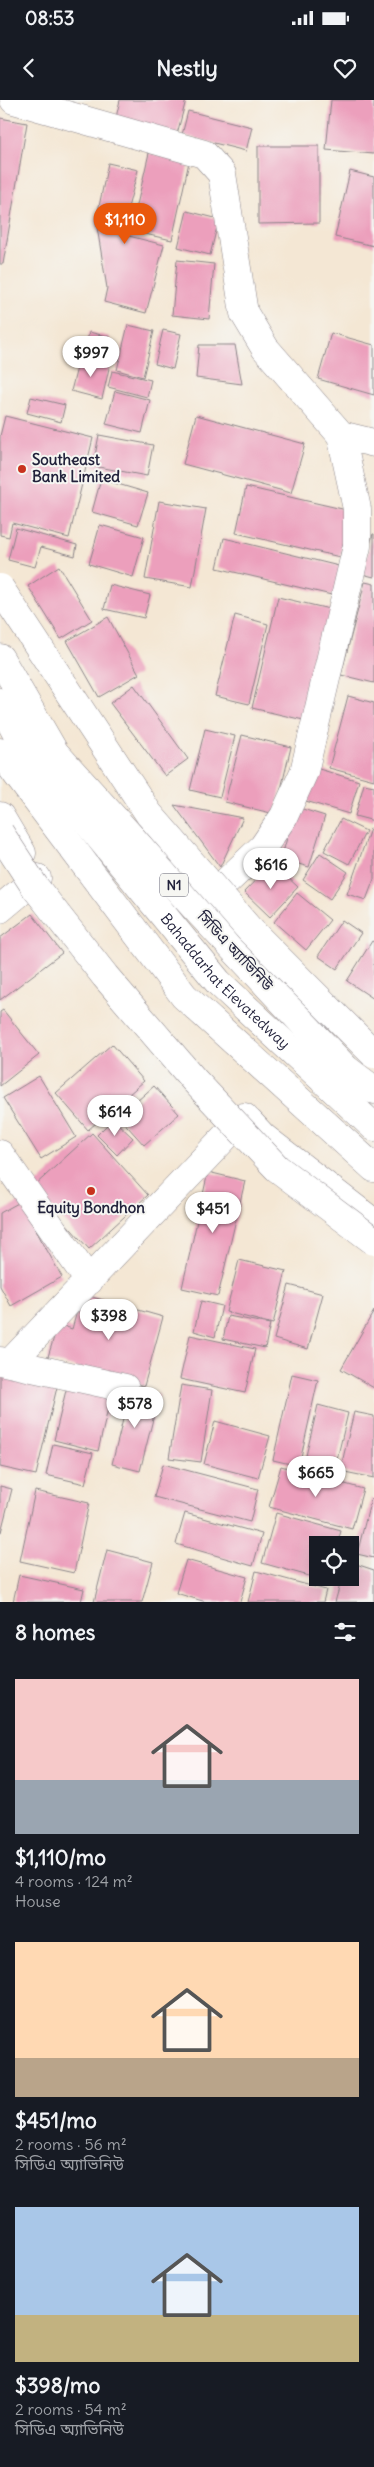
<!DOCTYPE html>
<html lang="en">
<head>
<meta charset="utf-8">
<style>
  :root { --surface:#171b24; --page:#242831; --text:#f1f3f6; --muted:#9ea1a6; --accent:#ea580c }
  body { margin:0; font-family:Delius,"Noto Sans Bengali",sans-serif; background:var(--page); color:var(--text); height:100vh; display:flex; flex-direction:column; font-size:19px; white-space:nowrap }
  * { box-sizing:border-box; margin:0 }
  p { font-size:16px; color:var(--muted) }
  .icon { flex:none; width:28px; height:28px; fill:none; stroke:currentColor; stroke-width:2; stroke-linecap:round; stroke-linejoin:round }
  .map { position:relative; height:1502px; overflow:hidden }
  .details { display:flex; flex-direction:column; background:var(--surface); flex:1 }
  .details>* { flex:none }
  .buttons { position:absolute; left:309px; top:1436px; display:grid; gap:10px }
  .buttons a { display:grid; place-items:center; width:50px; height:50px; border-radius:0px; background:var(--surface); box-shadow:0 5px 20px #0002; font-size:25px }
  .price { position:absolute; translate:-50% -42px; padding:0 11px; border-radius:18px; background:#fff; color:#222; font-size:16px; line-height:32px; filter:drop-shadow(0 1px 2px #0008) }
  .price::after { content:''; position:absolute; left:50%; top:30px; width:15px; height:11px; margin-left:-8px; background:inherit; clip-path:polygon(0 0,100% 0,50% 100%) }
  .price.on { background:var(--accent); color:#fff }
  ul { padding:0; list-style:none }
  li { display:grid; align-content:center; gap:10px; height:265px; padding:0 15px }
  li span { display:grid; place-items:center; height:155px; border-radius:0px; color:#555 }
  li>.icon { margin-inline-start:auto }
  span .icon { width:90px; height:90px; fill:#fffc; stroke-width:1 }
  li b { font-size:21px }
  h2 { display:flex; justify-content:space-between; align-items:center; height:60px; padding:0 15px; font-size:21px }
  .status { display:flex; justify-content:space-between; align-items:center; height:35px; padding:0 25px; background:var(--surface); direction:ltr }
  .status svg { height:14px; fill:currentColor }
  header { display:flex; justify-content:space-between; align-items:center; height:65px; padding:0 15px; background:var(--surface); font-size:22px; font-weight:700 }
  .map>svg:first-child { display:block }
</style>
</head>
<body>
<div class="status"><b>08:53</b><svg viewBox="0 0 49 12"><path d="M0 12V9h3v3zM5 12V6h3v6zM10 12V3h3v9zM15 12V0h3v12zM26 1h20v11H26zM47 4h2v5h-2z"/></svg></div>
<header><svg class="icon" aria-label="back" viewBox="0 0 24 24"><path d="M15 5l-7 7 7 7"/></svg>Nestly<svg class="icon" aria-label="heart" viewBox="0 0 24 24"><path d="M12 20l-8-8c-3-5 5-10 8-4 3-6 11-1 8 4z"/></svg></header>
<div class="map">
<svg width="374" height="1502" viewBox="0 0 374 1502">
  <rect width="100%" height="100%" fill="#f6f6f2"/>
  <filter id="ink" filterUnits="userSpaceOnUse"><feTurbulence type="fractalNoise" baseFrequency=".02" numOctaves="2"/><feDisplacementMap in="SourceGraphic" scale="10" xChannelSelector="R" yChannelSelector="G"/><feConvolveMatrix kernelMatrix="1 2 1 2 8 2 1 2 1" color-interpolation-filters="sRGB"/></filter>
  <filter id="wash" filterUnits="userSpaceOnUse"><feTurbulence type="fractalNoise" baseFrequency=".0096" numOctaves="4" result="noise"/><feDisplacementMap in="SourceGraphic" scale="20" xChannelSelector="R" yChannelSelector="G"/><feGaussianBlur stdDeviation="1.12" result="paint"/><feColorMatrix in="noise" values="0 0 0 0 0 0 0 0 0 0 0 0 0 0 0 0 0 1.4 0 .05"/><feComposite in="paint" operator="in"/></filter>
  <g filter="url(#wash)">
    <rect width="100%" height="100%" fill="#f4e7d4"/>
    <g id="blocks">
      <path fill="#ec9fbc" d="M 120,0 L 186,0 L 176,38 L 115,22 Z
        M 331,0 L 374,0 L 374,54 L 326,50 Z
        M 188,11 L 252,27 L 246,51 L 182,35 Z
        M 0,18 L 27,23 L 3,164 L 0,164 Z
        M 258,46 L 319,46 L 319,123 L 258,124 Z
        M 149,53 L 189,62 L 172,140 L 131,131 Z
        M 108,63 L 138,70 L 121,134 L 164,145 L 146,213 L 104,202 L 107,188 L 96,121 Z
        M 350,71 L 374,77 L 374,146 L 335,137 Z
        M 187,111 L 219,119 L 210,155 L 178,147 Z
        M 177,160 L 214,164 L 209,219 L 172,215 Z
        M 128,225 L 154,231 L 143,277 L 117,270 Z
        M 163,230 L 181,234 L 173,269 L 155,264 Z
        M 89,232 L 110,237 L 106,256 L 85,251 Z
        M 331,233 L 374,245 L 374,295 L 318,279 Z
        M 199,245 L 235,245 L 242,284 L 196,278 Z
        M 80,256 L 110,264 L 102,299 L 71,291 Z
        M 112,271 L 151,280 L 147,297 L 108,287 Z
        M 115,291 L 150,300 L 142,333 L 106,324 Z
        M 31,297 L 65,305 L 61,322 L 27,313 Z
        M 196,315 L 305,344 L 291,393 L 183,364 Z
        M 5,316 L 93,338 L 69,438 L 12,423 L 9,437 L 0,435 L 0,336 Z
        M 99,335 L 153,345 L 147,376 L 93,366 Z
        M 101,379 L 148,393 L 138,425 L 92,412 Z
        M 246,387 L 351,411 L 340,457 L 236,433 Z
        M 159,401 L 206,409 L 192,487 L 145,479 Z
        M 100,425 L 144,437 L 133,477 L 89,464 Z
        M 16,428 L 77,445 L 75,456 L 41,447 L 35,467 L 8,460 Z
        M 373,434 L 374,434 L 374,477 L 362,474 Z
        M 224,438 L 347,468 L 340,497 L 217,468 Z
        M 59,466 L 92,520 L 61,539 L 28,486 Z
        M 365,482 L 374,484 L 374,583 L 341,575 Z
        M 110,485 L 150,495 L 144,518 L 104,509 Z
        M 278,497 L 338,511 L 312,622 L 252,608 Z
        M 235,515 L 268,524 L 249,604 L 215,596 Z
        M 108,517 L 139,574 L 99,597 L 67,541 Z
        M 134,585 L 188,659 L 165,676 L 110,603 Z
        M 348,596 L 374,603 L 374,680 L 329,668 Z
        M 205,629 L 235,636 L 220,697 L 190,690 Z
        M 242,635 L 291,647 L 275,714 L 225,702 Z
        M 309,666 L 359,681 L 349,714 L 299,699 Z
        M 364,684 L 374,686 L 374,721 L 355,716 Z
        M 174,705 L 243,718 L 220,767 Z
        M 296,707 L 325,716 L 309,767 L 281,759 Z
        M 341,719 L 366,731 L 349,764 L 324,751 Z
        M 370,729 L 374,731 L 374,779 L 366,800 L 347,794 Z
        M 320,753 L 348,772 L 330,799 L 303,780 Z
        M 272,763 L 298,787 L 270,817 L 244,792 Z
        M 297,793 L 330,820 L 306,850 L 274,822 Z
        M 32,814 L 62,853 L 0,900 L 0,838 Z
        M 342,820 L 361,833 L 337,869 L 318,856 Z
        M 372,841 L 374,842 L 374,899 L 347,881 Z
        M 3,910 L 39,955 L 0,986 L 0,912 Z
        M 112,944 L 144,981 L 88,1030 L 56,993 Z
        M 39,976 L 76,1037 L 41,1059 L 3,998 Z
        M 154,986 L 179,1014 L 144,1045 L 119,1017 Z
        M 113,1019 L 133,1038 L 117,1055 L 97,1035 Z
        M 92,1033 L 148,1095 L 89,1149 L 33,1087 Z
        M 208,1072 L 245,1081 L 218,1196 L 182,1188 Z
        M 20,1102 L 62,1177 L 11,1206 L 0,1186 L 0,1113 Z
        M 239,1160 L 286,1171 L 273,1224 L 226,1212 Z
        M 289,1185 L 323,1194 L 308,1249 L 274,1239 Z
        M 89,1196 L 163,1217 L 144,1286 L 47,1260 L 58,1224 L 72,1229 L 78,1208 L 86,1210 Z
        M 201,1201 L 222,1206 L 215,1237 L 194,1231 Z
        M 374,1211 L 374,1288 L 341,1269 Z
        M 228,1216 L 270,1224 L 265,1248 L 223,1239 Z
        M 190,1235 L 255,1249 L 245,1293 L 180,1279 Z
        M 0,1269 L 58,1283 L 36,1375 L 0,1367 Z
        M 292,1274 L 318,1280 L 299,1366 L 273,1360 Z
        M 181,1285 L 212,1290 L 201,1362 L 169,1358 Z
        M 67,1286 L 111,1296 L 98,1351 L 54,1340 Z
        M 131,1287 L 159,1295 L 140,1371 L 112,1364 Z
        M 318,1305 L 348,1313 L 334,1372 L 304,1364 Z
        M 354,1312 L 374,1316 L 374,1378 L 340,1371 Z
        M 215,1321 L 270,1336 L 258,1378 L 204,1364 Z
        M 53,1344 L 93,1353 L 85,1384 L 46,1375 Z
        M 163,1364 L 258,1389 L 250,1422 L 154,1397 Z
        M 281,1366 L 363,1389 L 352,1429 L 269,1407 Z
        M 0,1386 L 12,1389 L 1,1432 L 0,1432 Z
        M 35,1391 L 89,1403 L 74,1473 L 20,1461 Z
        M 371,1399 L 374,1400 L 374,1458 L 357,1454 Z
        M 185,1413 L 262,1434 L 253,1466 L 176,1444 Z
        M 276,1413 L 341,1431 L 337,1445 L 318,1445 L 318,1478 L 328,1478 L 327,1481 L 262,1463 Z
        M 107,1450 L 153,1462 L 142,1502 L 94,1502 Z
        M 186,1460 L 247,1477 L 240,1502 L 206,1502 L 176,1493 Z
        M 350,1462 L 374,1470 L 374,1502 L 335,1502 L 342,1478 L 350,1478 Z
        M 256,1471 L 326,1490 L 323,1502 L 248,1502 Z
        M 19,1475 L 84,1489 L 81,1502 L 13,1502 Z"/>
    </g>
  </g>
  <g filter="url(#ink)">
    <use href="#blocks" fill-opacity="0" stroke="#8b8488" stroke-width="1"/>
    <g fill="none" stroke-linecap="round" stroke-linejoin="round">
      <defs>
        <path id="minor" d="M 14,0 L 204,54 L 222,74 L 244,213 L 265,248 L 341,335 L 357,409 L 357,446 L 304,672 L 284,716 L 263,747 L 200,807
          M 341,335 L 374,343
          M 0,809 L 37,778
          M 0,1054 L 89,1181
          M 0,1261 L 125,1288
          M 10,1263 L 244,1017"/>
        <g id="trunk">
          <path d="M 0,558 L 55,653 L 197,810 L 346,969 L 374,990"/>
          <path id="s1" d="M 0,602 L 20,640 L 218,882 L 374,1027"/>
          <path d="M 0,652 L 184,896 L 374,1068"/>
          <path d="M 0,716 L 22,753"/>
          <path d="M 249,1022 L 263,1037 L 374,1123"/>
        </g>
      </defs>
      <use href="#minor" stroke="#8b8488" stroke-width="29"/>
      <use href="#trunk" stroke="#8b8488" stroke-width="29"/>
      <use href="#minor" stroke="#fff" stroke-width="28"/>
      <use href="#trunk" stroke="#fff" stroke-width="28"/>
      <defs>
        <path id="primary-bridge" d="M 0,488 L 149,714 L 249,829 L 374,954
          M 0,733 L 35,787 L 105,876 L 194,980 L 277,1068 L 374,1141"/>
      </defs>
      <use href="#primary-bridge" stroke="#8b8488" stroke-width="29" stroke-linecap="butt"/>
      <use href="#primary-bridge" stroke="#fff" stroke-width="28"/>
    </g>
  </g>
  <g fill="#c8321e" stroke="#f6f6f2" stroke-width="2">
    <circle cx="22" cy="369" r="5"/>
    <circle cx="91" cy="1091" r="5"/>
  </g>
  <g text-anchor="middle" stroke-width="4" stroke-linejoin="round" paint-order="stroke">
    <rect fill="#f6f6f2" stroke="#626272" stroke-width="1" x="160" y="773.5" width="28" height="23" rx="4"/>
    <g font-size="14" font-weight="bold" fill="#22223b">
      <text x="174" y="790">N1</text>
    </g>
    <g font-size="15" font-weight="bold" fill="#22223b" stroke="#f6f6f2" text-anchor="start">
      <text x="32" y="365">Southeast<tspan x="32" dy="17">Bank Limited</tspan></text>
      <text x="91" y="1113" text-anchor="middle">Equity Bondhon</text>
    </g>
    <g font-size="15" fill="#22223b" stroke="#f6f6f2">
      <text transform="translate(235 851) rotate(47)" y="5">সিডিএ অ্যাভিনিউ</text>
      <text dy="5" stroke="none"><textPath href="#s1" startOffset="360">Bahaddarhat Elevatedway</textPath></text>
    </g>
  </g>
</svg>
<div class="buttons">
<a><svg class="icon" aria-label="locate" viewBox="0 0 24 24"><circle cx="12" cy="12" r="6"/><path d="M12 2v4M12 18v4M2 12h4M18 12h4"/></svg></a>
</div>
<b class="price on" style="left:125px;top:145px">$1,110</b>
<b class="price" style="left:91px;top:278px">$997</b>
<b class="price" style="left:271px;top:790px">$616</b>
<b class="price" style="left:115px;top:1037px">$614</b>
<b class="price" style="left:213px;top:1134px">$451</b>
<b class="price" style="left:109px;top:1241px">$398</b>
<b class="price" style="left:135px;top:1329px">$578</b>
<b class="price" style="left:316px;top:1398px">$665</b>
</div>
<section class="details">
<h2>8 homes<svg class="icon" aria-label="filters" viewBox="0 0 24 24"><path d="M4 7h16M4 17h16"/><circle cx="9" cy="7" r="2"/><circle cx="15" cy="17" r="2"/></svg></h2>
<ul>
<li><span style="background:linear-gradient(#f6c9c9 65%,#9aa5b1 0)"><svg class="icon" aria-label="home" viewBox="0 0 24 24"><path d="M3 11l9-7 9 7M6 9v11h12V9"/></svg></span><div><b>$1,110/mo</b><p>4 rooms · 124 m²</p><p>House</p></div></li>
<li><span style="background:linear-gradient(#ffd9b3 75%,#b9a48a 0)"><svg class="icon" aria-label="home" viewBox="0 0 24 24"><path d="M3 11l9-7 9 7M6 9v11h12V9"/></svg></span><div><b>$451/mo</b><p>2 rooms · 56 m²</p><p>সিডিএ অ্যাভিনিউ</p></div></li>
<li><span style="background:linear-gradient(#a9c7e8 70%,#c2b280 0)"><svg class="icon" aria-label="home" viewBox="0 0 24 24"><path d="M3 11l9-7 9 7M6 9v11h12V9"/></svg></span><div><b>$398/mo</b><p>2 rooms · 54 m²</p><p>সিডিএ অ্যাভিনিউ</p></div></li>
</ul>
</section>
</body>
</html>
